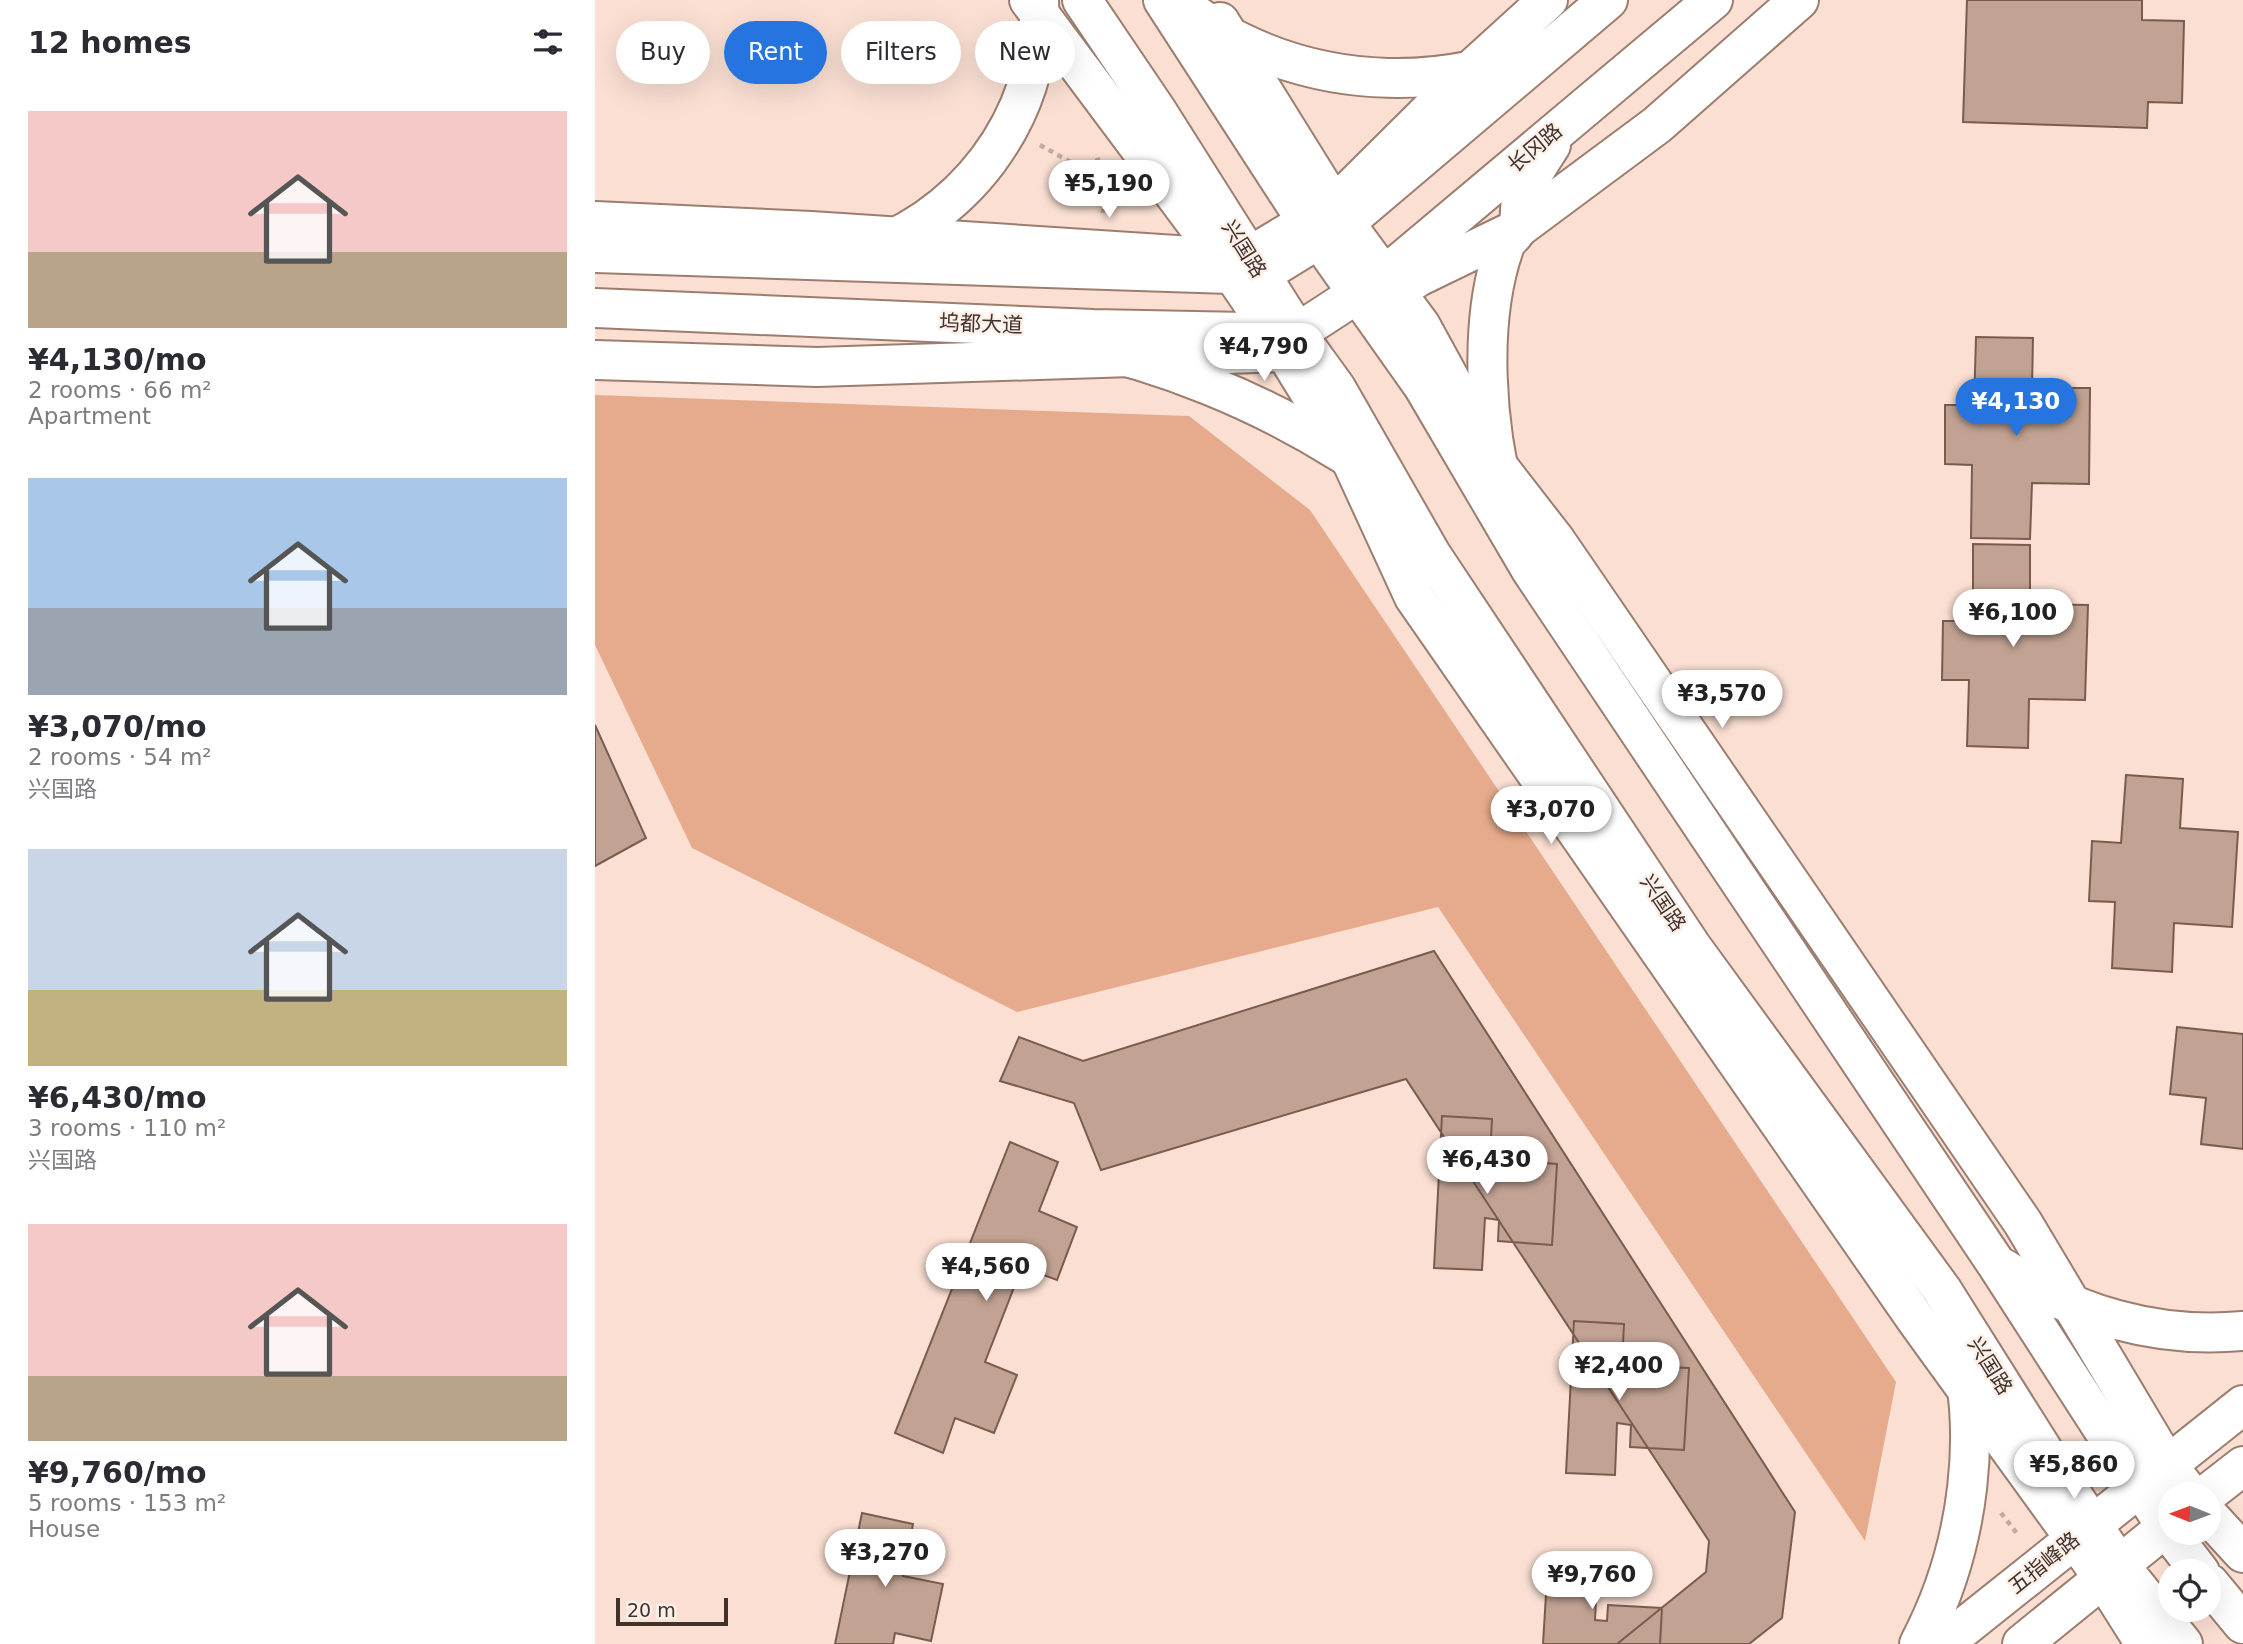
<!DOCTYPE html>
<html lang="en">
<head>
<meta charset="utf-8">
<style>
  :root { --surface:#fff; --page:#f7f7f7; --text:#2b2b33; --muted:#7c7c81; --accent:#2674df }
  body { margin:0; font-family:"DejaVu Sans","Noto Sans SC",sans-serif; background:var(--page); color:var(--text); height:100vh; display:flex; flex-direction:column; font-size:26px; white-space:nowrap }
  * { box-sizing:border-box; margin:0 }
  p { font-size:23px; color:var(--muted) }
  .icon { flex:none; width:38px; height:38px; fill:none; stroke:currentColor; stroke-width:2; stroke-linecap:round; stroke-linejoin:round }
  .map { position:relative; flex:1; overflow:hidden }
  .details { display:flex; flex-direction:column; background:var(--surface); width:595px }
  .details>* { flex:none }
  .guide { position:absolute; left:21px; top:21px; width:665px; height:63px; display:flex; gap:14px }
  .needle { width:46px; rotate:271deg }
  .fabs { position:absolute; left:1563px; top:1482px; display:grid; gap:14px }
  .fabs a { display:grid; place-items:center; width:63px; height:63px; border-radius:50%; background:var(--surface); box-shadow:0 7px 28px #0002; font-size:35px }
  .scale { position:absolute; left:21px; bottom:18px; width:112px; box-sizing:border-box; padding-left:7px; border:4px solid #40332c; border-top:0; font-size:19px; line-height:24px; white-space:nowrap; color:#40332c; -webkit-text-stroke:5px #fdf0e9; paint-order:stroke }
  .price { position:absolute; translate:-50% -60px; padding:0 16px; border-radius:24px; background:#fff; color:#222; font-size:23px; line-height:46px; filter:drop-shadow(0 2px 4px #0008) }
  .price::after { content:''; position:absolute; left:50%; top:42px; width:21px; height:16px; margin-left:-10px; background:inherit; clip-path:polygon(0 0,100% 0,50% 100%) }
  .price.current { background:var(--accent); color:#fff }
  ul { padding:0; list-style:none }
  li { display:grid; align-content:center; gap:14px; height:371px; padding:0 28px }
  li span { display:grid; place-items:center; height:217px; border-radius:0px; color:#555 }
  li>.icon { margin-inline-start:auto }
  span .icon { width:126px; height:126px; fill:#fffc; stroke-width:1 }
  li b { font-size:30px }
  h2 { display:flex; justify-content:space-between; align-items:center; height:84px; padding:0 28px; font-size:30px }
  .chip { padding:0 24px; border-radius:32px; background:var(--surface); box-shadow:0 7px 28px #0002; font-size:24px; line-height:63px }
  .chip.current { background:var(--accent); color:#fff }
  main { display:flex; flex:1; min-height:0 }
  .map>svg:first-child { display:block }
</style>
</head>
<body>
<main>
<section class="details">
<h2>12 homes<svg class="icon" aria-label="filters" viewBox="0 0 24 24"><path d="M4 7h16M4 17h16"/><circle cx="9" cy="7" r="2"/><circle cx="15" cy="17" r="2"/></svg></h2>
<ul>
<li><span style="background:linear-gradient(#f6c9c9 65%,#b9a48a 0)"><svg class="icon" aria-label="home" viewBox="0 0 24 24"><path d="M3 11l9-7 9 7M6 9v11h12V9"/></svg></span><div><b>¥4,130/mo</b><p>2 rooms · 66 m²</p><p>Apartment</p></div></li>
<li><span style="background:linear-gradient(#a9c7e8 60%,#9aa5b1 0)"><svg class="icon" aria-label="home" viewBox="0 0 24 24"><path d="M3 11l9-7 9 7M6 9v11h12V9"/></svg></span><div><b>¥3,070/mo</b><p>2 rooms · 54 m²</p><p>兴国路</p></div></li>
<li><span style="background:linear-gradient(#c9d6e8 65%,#c2b280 0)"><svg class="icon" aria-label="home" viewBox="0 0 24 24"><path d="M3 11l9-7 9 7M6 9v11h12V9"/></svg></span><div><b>¥6,430/mo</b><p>3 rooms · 110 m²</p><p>兴国路</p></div></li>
<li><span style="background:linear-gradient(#f6c9c9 70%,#b9a48a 0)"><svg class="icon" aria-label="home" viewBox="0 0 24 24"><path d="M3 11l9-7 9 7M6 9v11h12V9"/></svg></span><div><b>¥9,760/mo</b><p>5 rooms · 153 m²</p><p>House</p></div></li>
</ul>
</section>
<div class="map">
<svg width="1648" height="1644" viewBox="0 0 1648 1644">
  <rect width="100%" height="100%" fill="#fadfd2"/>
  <path fill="#e6ab8d" d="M 0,395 L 594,416 L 715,510 L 1301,1382 L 1270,1541 L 843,907 L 422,1012 L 97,848 L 0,645 Z"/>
  <path fill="#c2a393" stroke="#795c4e" stroke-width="2" d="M 1372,0 L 1547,0 L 1547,20 L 1589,21 L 1587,103 L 1553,102 L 1552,128 L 1368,122 Z
    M 1381,337 L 1438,338 L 1437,388 L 1495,388 L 1494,484 L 1437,483 L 1435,539 L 1376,538 L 1377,465 L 1350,464 L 1350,405 L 1379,405 Z
    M 1378,544 L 1435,545 L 1435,604 L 1493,605 L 1490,700 L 1434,699 L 1433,748 L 1372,746 L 1374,680 L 1347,680 L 1348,621 L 1378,621 Z
    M 0,725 L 51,838 L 0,866 Z
    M 1531,775 L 1588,779 L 1585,828 L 1643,832 L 1637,927 L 1579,923 L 1577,972 L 1517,968 L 1520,902 L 1494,901 L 1497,841 L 1526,843 Z
    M 839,951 L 1200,1512 L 1187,1618 L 1154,1644 L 1022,1644 L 1111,1572 L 1114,1541 L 811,1079 L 506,1170 L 479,1103 L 405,1081 L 424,1037 L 488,1061 Z
    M 1582,1027 L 1648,1034 L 1648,1149 L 1606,1144 L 1611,1098 L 1575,1094 Z
    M 847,1116 L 897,1119 L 894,1175 L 907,1176 L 908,1160 L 962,1164 L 957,1245 L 903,1241 L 904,1220 L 890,1218 L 887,1270 L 839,1268 Z
    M 415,1142 L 463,1162 L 444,1211 L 482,1227 L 462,1280 L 427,1267 L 390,1362 L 422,1375 L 399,1433 L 360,1418 L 348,1453 L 300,1433 Z
    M 979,1321 L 1029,1324 L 1026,1381 L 1039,1381 L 1040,1366 L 1094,1368 L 1089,1450 L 1035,1447 L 1036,1425 L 1022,1423 L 1020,1475 L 971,1473 Z
    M 267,1513 L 318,1524 L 308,1576 L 348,1584 L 336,1641 L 300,1633 L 298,1644 L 240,1644 Z
    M 953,1561 L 1003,1563 L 1000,1620 L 1012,1621 L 1013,1605 L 1067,1608 L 1065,1644 L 948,1644 Z"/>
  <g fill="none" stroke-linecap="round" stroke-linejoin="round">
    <defs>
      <path id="minor" d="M 434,0 L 627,258 L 678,333 L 755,458 L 819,597 L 1322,1321 L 1509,1579 L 1550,1644
        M 625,22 L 750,223 L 826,326 L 902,465 L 961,541 L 1428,1223 L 1573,1466 L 1595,1494
        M 0,221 L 216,231 L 627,258 L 653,257 L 739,206 L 876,70 L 953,0
        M 780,305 L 823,277 L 922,229 L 1062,125 L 1204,0
        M 0,360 L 222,367 L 690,352 L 711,348
        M 1614,1516 L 1648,1553"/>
      <path id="major" d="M 487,0 L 562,111 L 712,348 L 741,388 L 836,554 L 1097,947 L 1347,1290 L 1456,1463 L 1525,1566 L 1588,1644
        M 568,0 L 712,222 L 828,386 L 936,570 L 1402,1265 L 1575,1533
        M 580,0 C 600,14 620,30 643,41 C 736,87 849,91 944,48
        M 0,253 L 665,275 L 750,223 L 1013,0
        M 253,255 C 366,226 449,117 444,0
        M 0,308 L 498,329 L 702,333 L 788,277 L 1118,0
        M 475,343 C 568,362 664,401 745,452 C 760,461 777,469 787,484
        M 912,506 C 891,428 882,323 910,245 C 912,239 920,235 922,229 C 926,221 924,210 926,202 C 930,183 946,161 956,145
        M 1408,1268 C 1480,1315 1562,1339 1648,1331
        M 1612,1494 L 1648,1466
        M 1575,1533 L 1605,1572
        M 1614,1583 L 1648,1624
        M 1324,1644 C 1374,1549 1391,1428 1358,1325
        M 1348,1644 L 1648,1405
        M 1427,1644 L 1575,1524"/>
    </defs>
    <use href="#minor" stroke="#9c7e6f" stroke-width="42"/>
    <use href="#major" stroke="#9c7e6f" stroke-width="42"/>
    <path stroke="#c1aa9f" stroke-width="4.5" stroke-dasharray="5 5" stroke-linecap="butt" d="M 445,145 L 506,179 L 508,213
      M 481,166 L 506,159
      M 1406,1513 L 1424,1536"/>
    <use href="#minor" stroke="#fff" stroke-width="38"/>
    <use href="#major" stroke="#fff" stroke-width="38"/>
  </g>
  <g text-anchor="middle" stroke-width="5" stroke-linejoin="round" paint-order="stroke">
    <g font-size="21" fill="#40332c" stroke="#fdf0e9">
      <text transform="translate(940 148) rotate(-40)" y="7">长冈路</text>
      <text transform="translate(649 249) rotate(58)" y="7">兴国路</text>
      <text transform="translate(386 324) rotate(2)" y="7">坞都大道</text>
      <text transform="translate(1068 903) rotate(56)" y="7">兴国路</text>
      <text transform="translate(1395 1366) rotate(58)" y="7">兴国路</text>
      <text transform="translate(1449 1563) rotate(-39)" y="7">五指峰路</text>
    </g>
  </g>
</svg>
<div class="fabs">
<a><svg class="needle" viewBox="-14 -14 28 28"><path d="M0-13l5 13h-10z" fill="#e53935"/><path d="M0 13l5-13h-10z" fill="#7c7c81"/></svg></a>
<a><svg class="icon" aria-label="locate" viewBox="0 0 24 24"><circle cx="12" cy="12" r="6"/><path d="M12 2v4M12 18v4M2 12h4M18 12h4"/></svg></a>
</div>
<div class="scale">20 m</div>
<b class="price" style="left:514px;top:220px">¥5,190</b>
<b class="price" style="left:669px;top:383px">¥4,790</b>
<b class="price current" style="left:1421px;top:438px">¥4,130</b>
<b class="price" style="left:1418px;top:649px">¥6,100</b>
<b class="price" style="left:1127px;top:730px">¥3,570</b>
<b class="price" style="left:956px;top:846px">¥3,070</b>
<b class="price" style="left:892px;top:1196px">¥6,430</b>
<b class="price" style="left:391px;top:1303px">¥4,560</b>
<b class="price" style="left:1024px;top:1402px">¥2,400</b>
<b class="price" style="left:1479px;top:1501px">¥5,860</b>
<b class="price" style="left:290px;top:1589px">¥3,270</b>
<b class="price" style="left:997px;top:1611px">¥9,760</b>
<div class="guide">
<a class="chip">Buy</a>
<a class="chip current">Rent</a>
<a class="chip">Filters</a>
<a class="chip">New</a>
</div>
</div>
</main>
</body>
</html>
